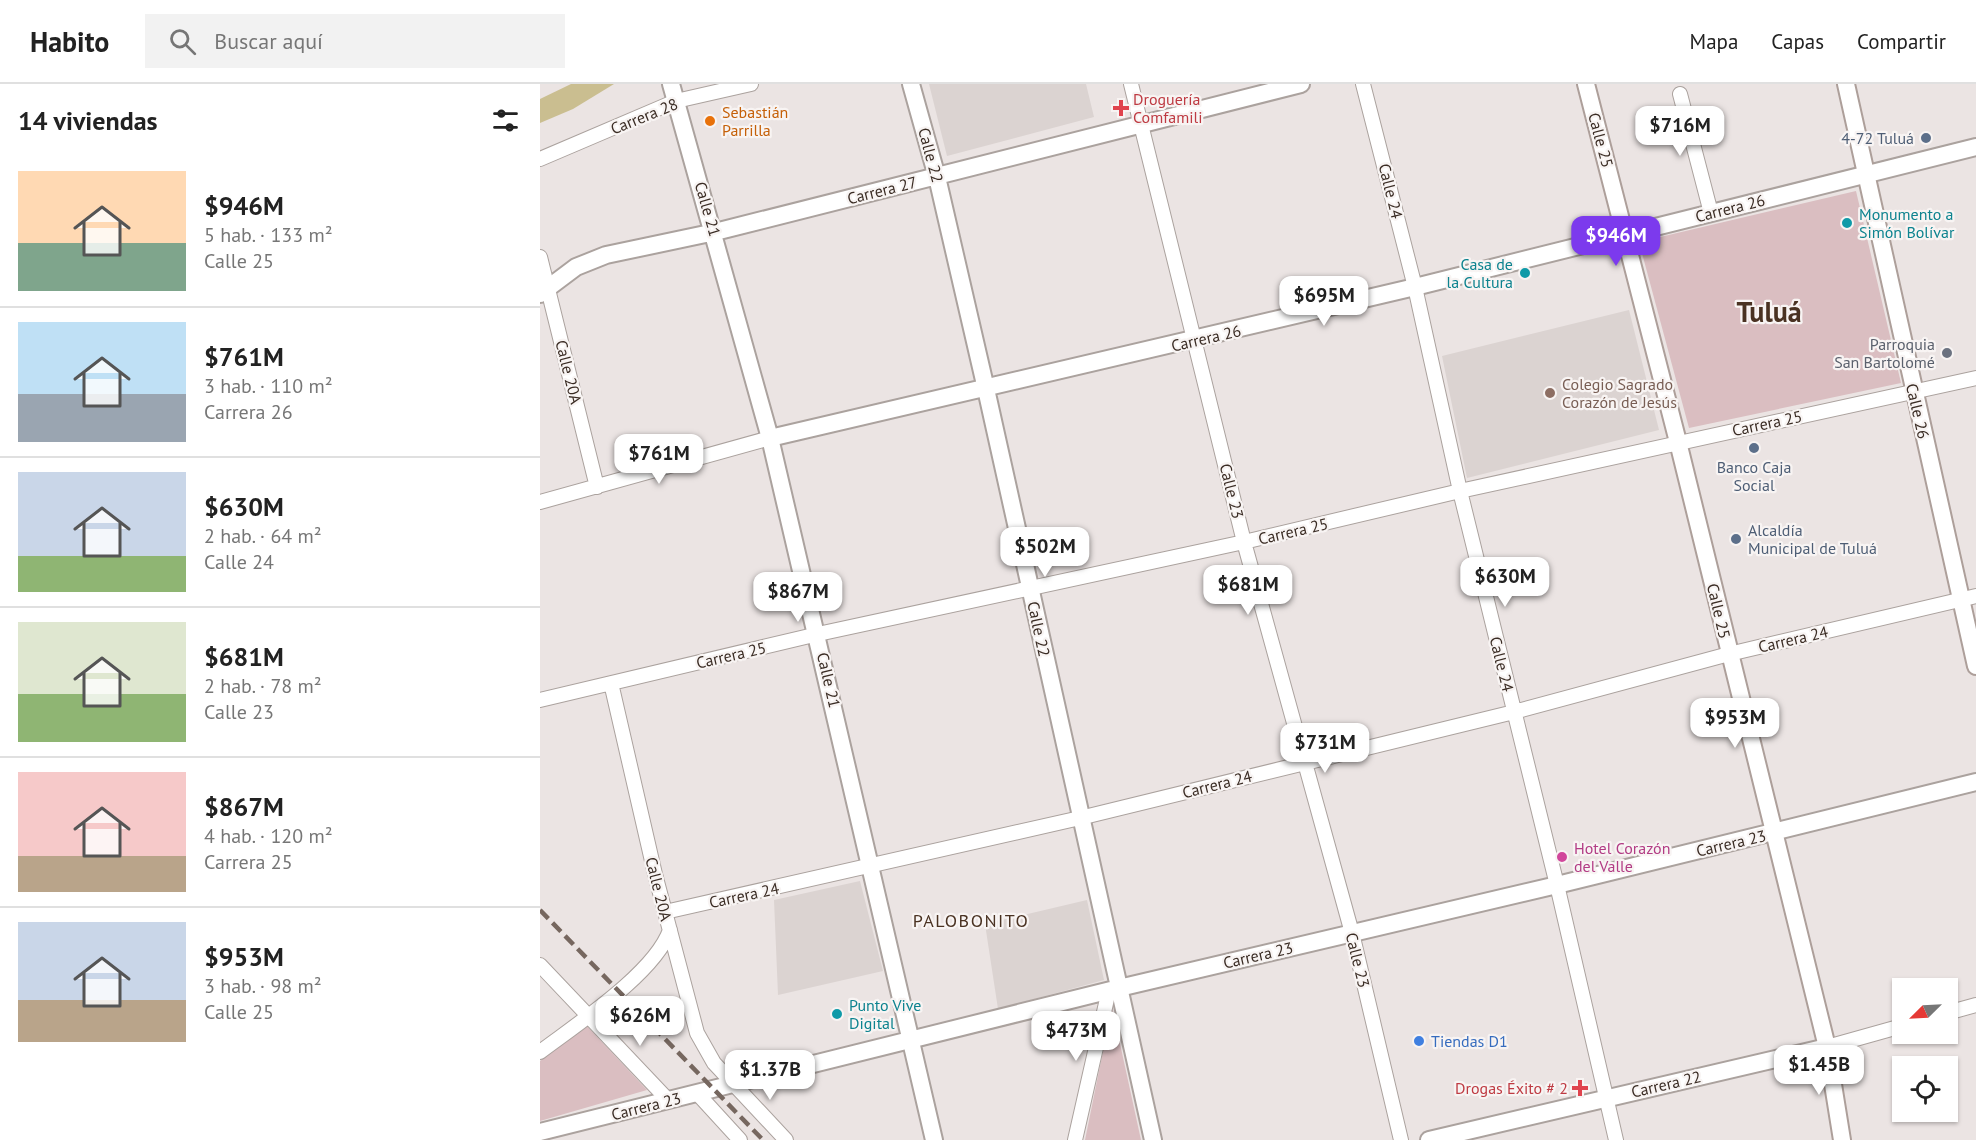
<!DOCTYPE html>
<html lang="es">
<head>
<meta charset="utf-8">
<style>
  :root { --surface:#fff; --page:#f2f2f2; --text:#222; --muted:#767676; --line:#e0e0e0; --accent:#7c3aed }
  body { margin:0; font-family:"PT Sans",sans-serif; background:var(--page); color:var(--text); height:100vh; display:flex; flex-direction:column; font-size:22px; white-space:nowrap }
  * { box-sizing:border-box; margin:0 }
  p { font-size:20px; color:var(--muted) }
  .icon { flex:none; width:33px; height:33px; fill:none; stroke:currentColor; stroke-width:2; stroke-linecap:round; stroke-linejoin:round }
  .map { position:relative; flex:1; overflow:hidden }
  .panel { display:flex; flex-direction:column; background:var(--surface); width:540px }
  .panel>* { flex:none }
  .needle { width:39px; rotate:246deg }
  .fabs { position:absolute; left:1352px; top:894px; display:grid; gap:12px }
  .fabs a { display:grid; place-items:center; width:66px; height:66px; border-radius:0px; background:var(--surface); box-shadow:0 2px 4px #0004; font-size:30px }
  .price { position:absolute; translate:-50% -51px; padding:0 14px; border-radius:12px; background:#fff; color:#222; font-size:20px; line-height:39px; filter:drop-shadow(0 2px 3px #0008) }
  .price::after { content:''; position:absolute; left:50%; top:36px; width:18px; height:14px; margin-left:-9px; background:inherit; clip-path:polygon(0 0,100% 0,50% 100%) }
  .price.active { background:var(--accent); color:#fff }
  ul { padding:0; list-style:none }
  li { display:flex; align-items:center; gap:18px; height:150px; padding:0 18px }
  li+li { border-top:2px solid var(--line) }
  li span { display:grid; place-items:center; flex:none; width:168px; height:120px; border-radius:0px; color:#555 }
  li>.icon { margin-inline-start:auto }
  span .icon { width:72px; height:72px; fill:#fffc; stroke-width:1 }
  li b { font-size:26px }
  h2 { display:flex; justify-content:space-between; align-items:center; height:72px; padding:0 18px; font-size:26px }
  header { display:flex; align-items:center; gap:36px; box-sizing:border-box; height:84px; padding:0 30px; background:var(--surface); border-bottom:2px solid var(--line) }
  header strong { font-size:28px }
  nav { display:flex; gap:33px; margin-inline-start:auto; font-size:21px }
  .search { width:420px; height:54px; background:var(--page); display:flex; align-items:center; gap:15px; box-sizing:border-box; padding:0 21px; border-radius:0px; color:var(--muted); font-size:22px }
  main { display:flex; flex:1; min-height:0 }
  .map>svg:first-child { display:block }
</style>
</head>
<body>
<header>
<strong>Habito</strong>
<div class="search"><svg class="icon" aria-label="search" viewBox="0 0 24 24"><circle cx="10" cy="10" r="6"/><path d="M15 15l6 6"/></svg>Buscar aquí</div>
<nav><a>Mapa</a><a>Capas</a><a>Compartir</a></nav>
</header>
<main>
<section class="panel">
<h2>14 viviendas<svg class="icon" aria-label="filters" viewBox="0 0 24 24"><path d="M4 7h16M4 17h16"/><circle cx="9" cy="7" r="2"/><circle cx="15" cy="17" r="2"/></svg></h2>
<ul>
<li><span style="background:linear-gradient(#ffd9b3 60%,#7fa58c 0)"><svg class="icon" aria-label="home" viewBox="0 0 24 24"><path d="M3 11l9-7 9 7M6 9v11h12V9"/></svg></span><div><b>$946M</b><p>5 hab. · 133 m²</p><p>Calle 25</p></div></li>
<li><span style="background:linear-gradient(#bfe0f5 60%,#9aa5b1 0)"><svg class="icon" aria-label="home" viewBox="0 0 24 24"><path d="M3 11l9-7 9 7M6 9v11h12V9"/></svg></span><div><b>$761M</b><p>3 hab. · 110 m²</p><p>Carrera 26</p></div></li>
<li><span style="background:linear-gradient(#c9d6e8 70%,#8fb573 0)"><svg class="icon" aria-label="home" viewBox="0 0 24 24"><path d="M3 11l9-7 9 7M6 9v11h12V9"/></svg></span><div><b>$630M</b><p>2 hab. · 64 m²</p><p>Calle 24</p></div></li>
<li><span style="background:linear-gradient(#dfe7d0 60%,#8fb573 0)"><svg class="icon" aria-label="home" viewBox="0 0 24 24"><path d="M3 11l9-7 9 7M6 9v11h12V9"/></svg></span><div><b>$681M</b><p>2 hab. · 78 m²</p><p>Calle 23</p></div></li>
<li><span style="background:linear-gradient(#f6c9c9 70%,#b9a48a 0)"><svg class="icon" aria-label="home" viewBox="0 0 24 24"><path d="M3 11l9-7 9 7M6 9v11h12V9"/></svg></span><div><b>$867M</b><p>4 hab. · 120 m²</p><p>Carrera 25</p></div></li>
<li><span style="background:linear-gradient(#c9d6e8 65%,#b9a48a 0)"><svg class="icon" aria-label="home" viewBox="0 0 24 24"><path d="M3 11l9-7 9 7M6 9v11h12V9"/></svg></span><div><b>$953M</b><p>3 hab. · 98 m²</p><p>Calle 25</p></div></li>
</ul>
</section>
<div class="map">
<svg width="1436" height="1056" viewBox="0 0 1436 1056">
  <rect width="100%" height="100%" fill="#ebe4e3"/>
  <path fill="#dbd3d1" d="M 389,0 L 546,0 L 554,33 L 407,72 Z
    M 1089,226 L 1119,346 L 927,394 L 902,272 Z
    M 320,797 L 343,887 L 238,911 L 234,816 Z
    M 547,816 L 564,896 L 458,925 L 445,840 Z"/>
  <path fill="#dabec1" d="M 1316,107 L 1361,299 L 1149,344 L 1099,158 Z
    M 572,923 L 601,1056 L 545,1056 Z
    M 46,941 L 107,1006 L 0,1037 L 0,977 Z"/>
  <path fill="#cabe90" d="M 31,0 L 74,0 L 33,25 L 0,39 L 0,15 Z"/>
  <g fill="none" stroke-linecap="round" stroke-linejoin="round">
    <defs>
      <path id="minor" d="M 591,0 L 704,458 L 812,849 L 861,1056
        M 823,0 L 875,203 L 920,407 L 1017,801 L 1076,1056
        M 1140,10 L 1171,129
        M 0,75 L 136,17 L 211,0
        M 0,173 L 57,403
        M 0,418 L 230,354
        M 71,599 L 115,790 L 157,949 L 174,979 L 246,1056
        M 0,616 L 278,550 L 704,458 L 920,407 L 1436,294
        M 125,828 L 540,734 L 974,628 L 1189,570 L 1436,512
        M 0,881 L 129,1017
        M 1407,929 L 1436,921
        M 1287,963 L 1362,942
        M 0,968 C 37,940 115,889 130,846
        M 157,1009 L 200,1056
        M 535,1056 L 569,906"/>
      <path id="tertiary" d="M 131,0 L 230,354 L 394,1056
        M 371,0 L 397,93 L 446,305 L 613,1056
        M 0,210 L 36,183 L 66,171 L 175,148 L 761,0
        M 230,354 L 875,203 L 1436,63
        M 0,1048 L 579,904 L 1017,801 L 1436,698
        M 889,1056 L 1287,963"/>
      <path id="secondary" d="M 1046,0 L 1138,358 L 1287,963 L 1302,1056
        M 1306,0 L 1436,582"/>
    </defs>
    <use href="#minor" stroke="#aba29e" stroke-width="16"/>
    <use href="#tertiary" stroke="#aba29e" stroke-width="20"/>
    <use href="#secondary" stroke="#ad9f9a" stroke-width="20"/>
    <use href="#minor" stroke="#fff" stroke-width="14"/>
    <use href="#tertiary" stroke="#fff" stroke-width="16"/>
    <use href="#secondary" stroke="#fff" stroke-width="16"/>
    <path stroke="#76675f" stroke-width="4.5" stroke-dasharray="12 6" stroke-linecap="butt" d="M 0,826 L 223,1056"/>
  </g>
  <g fill="#e0444e" stroke="#f8f4f3" stroke-width="2">
    <path d="M578 15h6v6h6v6h-6v6h-6v-6h-6v-6h6z"/>
    <path d="M1037 995h6v6h6v6h-6v6h-6v-6h-6v-6h6z"/>
  </g>
  <circle fill="#e8710a" stroke="#f8f4f3" stroke-width="2" cx="170" cy="37" r="6"/>
  <g fill="#5c6f8a" stroke="#f8f4f3" stroke-width="2">
    <circle cx="1386" cy="54" r="6"/>
    <circle cx="1214" cy="364" r="6"/>
    <circle cx="1196" cy="455" r="6"/>
  </g>
  <g fill="#0f9aa8" stroke="#f8f4f3" stroke-width="2">
    <circle cx="1307" cy="139" r="6"/>
    <circle cx="985" cy="189" r="6"/>
    <circle cx="297" cy="930" r="6"/>
  </g>
  <circle fill="#6b7280" stroke="#f8f4f3" stroke-width="2" cx="1407" cy="269" r="6"/>
  <circle fill="#8d6e63" stroke="#f8f4f3" stroke-width="2" cx="1010" cy="309" r="6"/>
  <circle fill="#d1479c" stroke="#f8f4f3" stroke-width="2" cx="1022" cy="773" r="6"/>
  <circle fill="#3f7fe0" stroke="#f8f4f3" stroke-width="2" cx="879" cy="957" r="6"/>
  <g text-anchor="middle" stroke-width="4.5" stroke-linejoin="round" paint-order="stroke">
    <g font-size="16" fill="#be3a42" stroke="#f8f4f3" text-anchor="start">
      <text x="593" y="21">Droguería<tspan x="593" dy="18">Comfamili</tspan></text>
      <text x="1028" y="1010" text-anchor="end">Drogas Éxito # 2</text>
    </g>
    <g font-size="16" fill="#c56008" stroke="#f8f4f3" text-anchor="start">
      <text x="182" y="34">Sebastián<tspan x="182" dy="18">Parrilla</tspan></text>
    </g>
    <g font-size="16" fill="#3a2c24" stroke="#f8f4f3">
      <text transform="translate(104 32) rotate(-22)" y="6">Carrera 28</text>
      <text transform="translate(1061 56) rotate(75)" y="6">Calle 25</text>
      <text transform="translate(391 71) rotate(75)" y="6">Calle 22</text>
      <text transform="translate(342 106) rotate(-14)" y="6">Carrera 27</text>
      <text transform="translate(851 107) rotate(76)" y="6">Calle 24</text>
      <text transform="translate(1190 124) rotate(-14)" y="6">Carrera 26</text>
      <text transform="translate(168 125) rotate(74)" y="6">Calle 21</text>
      <text transform="translate(666 254) rotate(-13)" y="6">Carrera 26</text>
      <text transform="translate(29 288) rotate(76)" y="6">Calle 20A</text>
      <text transform="translate(1378 327) rotate(77)" y="6">Calle 26</text>
      <text transform="translate(1227 339) rotate(-12)" y="6">Carrera 25</text>
      <text transform="translate(692 407) rotate(76)" y="6">Calle 23</text>
      <text transform="translate(753 447) rotate(-13)" y="6">Carrera 25</text>
      <text transform="translate(1179 527) rotate(77)" y="6">Calle 25</text>
      <text transform="translate(499 545) rotate(78)" y="6">Calle 22</text>
      <text transform="translate(1253 555) rotate(-13)" y="6">Carrera 24</text>
      <text transform="translate(191 571) rotate(-13)" y="6">Carrera 25</text>
      <text transform="translate(962 580) rotate(76)" y="6">Calle 24</text>
      <text transform="translate(289 596) rotate(77)" y="6">Calle 21</text>
      <text transform="translate(677 700) rotate(-14)" y="6">Carrera 24</text>
      <text transform="translate(1191 759) rotate(-13)" y="6">Carrera 23</text>
      <text transform="translate(119 805) rotate(76)" y="6">Calle 20A</text>
      <text transform="translate(204 811) rotate(-12)" y="6">Carrera 24</text>
      <text transform="translate(718 871) rotate(-13)" y="6">Carrera 23</text>
      <text transform="translate(818 876) rotate(76)" y="6">Calle 23</text>
      <text transform="translate(1126 1000) rotate(-13)" y="6">Carrera 22</text>
      <text transform="translate(106 1022) rotate(-14)" y="6">Carrera 23</text>
    </g>
    <g font-size="16" fill="#4e5e75" stroke="#f8f4f3" text-anchor="end">
      <text x="1374" y="60">4-72 Tuluá</text>
      <text x="1214" y="389" text-anchor="middle">Banco Caja<tspan x="1214" dy="18">Social</tspan></text>
      <text x="1208" y="452" text-anchor="start">Alcaldía<tspan x="1208" dy="18">Municipal de Tuluá</tspan></text>
    </g>
    <g font-size="16" fill="#0d838f" stroke="#f8f4f3" text-anchor="start">
      <text x="1319" y="136">Monumento a<tspan x="1319" dy="18">Simón Bolívar</tspan></text>
      <text x="973" y="186" text-anchor="end">Casa de<tspan x="973" dy="18">la Cultura</tspan></text>
      <text x="309" y="927">Punto Vive<tspan x="309" dy="18">Digital</tspan></text>
    </g>
    <g font-size="16" fill="#5b616d" stroke="#f8f4f3" text-anchor="end">
      <text x="1395" y="266">Parroquia<tspan x="1395" dy="18">San Bartolomé</tspan></text>
    </g>
    <g font-size="16" fill="#785e54" stroke="#f8f4f3" text-anchor="start">
      <text x="1022" y="306">Colegio Sagrado<tspan x="1022" dy="18">Corazón de Jesús</tspan></text>
    </g>
    <g font-size="16" fill="#b23c85" stroke="#f8f4f3" text-anchor="start">
      <text x="1034" y="770">Hotel Corazón<tspan x="1034" dy="18">del Valle</tspan></text>
    </g>
    <g font-size="16" fill="#366cbe" stroke="#f8f4f3" text-anchor="start">
      <text x="891" y="963">Tiendas D1</text>
    </g>
    <g font-size="18" letter-spacing="1.5" fill="#4a3222" stroke="#f8f4f3">
      <text x="431" y="843">PALOBONITO</text>
    </g>
    <g font-size="28" font-weight="bold" fill="#4a3222" stroke="#f8f4f3">
      <text x="1229" y="238">Tuluá</text>
    </g>
  </g>
</svg>
<div class="fabs">
<a><svg class="needle" viewBox="-14 -14 28 28"><path d="M0-13l5 13h-10z" fill="#e53935"/><path d="M0 13l5-13h-10z" fill="#767676"/></svg></a>
<a><svg class="icon" aria-label="locate" viewBox="0 0 24 24"><circle cx="12" cy="12" r="6"/><path d="M12 2v4M12 18v4M2 12h4M18 12h4"/></svg></a>
</div>
<b class="price" style="left:1140px;top:73px">$716M</b>
<b class="price active" style="left:1076px;top:183px">$946M</b>
<b class="price" style="left:784px;top:243px">$695M</b>
<b class="price" style="left:119px;top:401px">$761M</b>
<b class="price" style="left:505px;top:494px">$502M</b>
<b class="price" style="left:965px;top:524px">$630M</b>
<b class="price" style="left:708px;top:532px">$681M</b>
<b class="price" style="left:258px;top:539px">$867M</b>
<b class="price" style="left:1195px;top:665px">$953M</b>
<b class="price" style="left:785px;top:690px">$731M</b>
<b class="price" style="left:100px;top:963px">$626M</b>
<b class="price" style="left:536px;top:978px">$473M</b>
<b class="price" style="left:1279px;top:1012px">$1.45B</b>
<b class="price" style="left:230px;top:1017px">$1.37B</b>
</div>
</main>
</body>
</html>
